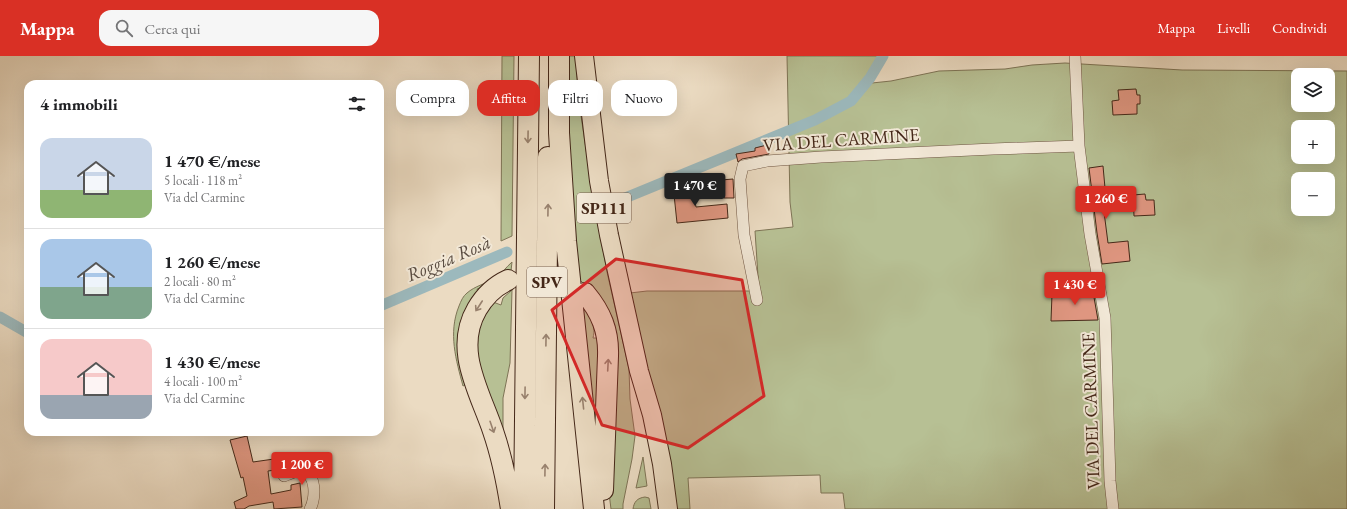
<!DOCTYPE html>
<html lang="it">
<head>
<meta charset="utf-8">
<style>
  :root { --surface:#fff; --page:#f6f6f6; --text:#202124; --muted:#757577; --line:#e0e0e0; --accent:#d93025 }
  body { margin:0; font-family:"EB Garamond",serif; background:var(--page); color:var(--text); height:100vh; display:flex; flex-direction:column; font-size:15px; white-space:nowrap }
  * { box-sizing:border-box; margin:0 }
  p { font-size:13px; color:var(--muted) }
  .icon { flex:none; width:22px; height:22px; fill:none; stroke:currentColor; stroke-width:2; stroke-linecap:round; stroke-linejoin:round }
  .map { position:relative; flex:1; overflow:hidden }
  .sheet { position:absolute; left:24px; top:24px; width:360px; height:356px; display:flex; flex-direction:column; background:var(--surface); border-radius:12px; box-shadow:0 4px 16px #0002 }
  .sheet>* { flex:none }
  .hud { position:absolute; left:396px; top:24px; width:380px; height:36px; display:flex; gap:8px }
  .tools { position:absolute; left:1291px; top:12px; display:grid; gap:8px }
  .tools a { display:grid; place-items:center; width:44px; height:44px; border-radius:8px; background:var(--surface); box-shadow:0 4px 16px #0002; font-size:20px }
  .price { position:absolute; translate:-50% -34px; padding:0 9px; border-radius:4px; background:var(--accent); color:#fff; font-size:13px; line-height:26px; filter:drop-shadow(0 1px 2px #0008) }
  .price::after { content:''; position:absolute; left:50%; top:24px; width:12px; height:9px; margin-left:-6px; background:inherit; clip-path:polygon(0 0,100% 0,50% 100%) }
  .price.current { background:#222; color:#fff }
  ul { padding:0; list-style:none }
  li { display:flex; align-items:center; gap:12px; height:100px; padding:0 16px }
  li+li { border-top:1px solid var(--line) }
  li span { display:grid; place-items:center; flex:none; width:112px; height:80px; border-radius:12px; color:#555 }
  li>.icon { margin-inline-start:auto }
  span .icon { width:48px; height:48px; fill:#fffc; stroke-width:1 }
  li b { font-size:17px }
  h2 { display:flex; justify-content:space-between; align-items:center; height:48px; padding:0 16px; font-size:17px }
  .pill { padding:0 14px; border-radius:12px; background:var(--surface); box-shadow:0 4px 16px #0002; font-size:14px; line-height:36px }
  .pill.current { background:var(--accent); color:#fff }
  header { display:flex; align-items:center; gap:24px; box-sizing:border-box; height:56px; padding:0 20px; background:var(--accent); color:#fff }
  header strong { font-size:19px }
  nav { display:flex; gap:22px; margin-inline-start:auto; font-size:14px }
  .search { width:280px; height:36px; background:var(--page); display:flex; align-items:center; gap:10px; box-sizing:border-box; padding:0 14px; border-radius:12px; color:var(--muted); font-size:15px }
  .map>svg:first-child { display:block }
</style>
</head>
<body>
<header>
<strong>Mappa</strong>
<div class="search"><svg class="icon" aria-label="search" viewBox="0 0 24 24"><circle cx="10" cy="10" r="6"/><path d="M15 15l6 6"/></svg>Cerca qui</div>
<nav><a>Mappa</a><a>Livelli</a><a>Condividi</a></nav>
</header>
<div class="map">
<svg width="1347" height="453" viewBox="0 0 1347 453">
  <rect width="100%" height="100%" fill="#ebdbc2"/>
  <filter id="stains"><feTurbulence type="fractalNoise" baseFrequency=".005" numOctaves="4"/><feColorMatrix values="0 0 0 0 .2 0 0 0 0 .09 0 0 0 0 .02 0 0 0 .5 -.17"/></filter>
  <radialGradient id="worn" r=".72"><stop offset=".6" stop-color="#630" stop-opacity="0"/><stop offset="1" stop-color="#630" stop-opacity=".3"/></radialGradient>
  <path fill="#b7c094" stroke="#7e7456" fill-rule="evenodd" d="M 502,0 L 514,0 L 512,180 L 501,185 Z
    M 568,0 L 576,0 L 578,40 L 592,133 L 607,216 L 629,313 L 630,343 L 635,380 L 632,403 L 623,448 L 623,453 L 611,453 L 607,421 L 612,327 L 584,228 L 579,223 L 567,68 Z
    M 787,0 L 885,0 L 870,26 L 872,27 L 891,25 L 939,15 L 1005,13 L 1032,9 L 1065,7 L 1182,14 L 1347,15 L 1347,453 L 845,453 L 843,437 L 821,437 L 820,419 L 688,422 L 690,453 L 673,453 L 630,237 L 647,235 L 759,235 L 755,175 L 793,171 L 790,146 ZM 1298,19 L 1328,19 L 1328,49 L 1298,49 ZM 1298,71 L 1328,71 L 1328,101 L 1298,101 ZM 1298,123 L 1328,123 L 1328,153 L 1298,153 Z
    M 512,206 L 511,215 L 488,230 L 477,233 L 479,239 L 469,327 L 463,330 C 456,304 448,277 459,250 C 461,245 463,240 467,237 C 475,230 485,228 494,223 C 501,219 506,211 512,206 Z
    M 512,234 L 510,307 L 503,342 L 503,384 C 493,352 475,313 477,279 C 478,267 486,256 493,246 L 501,249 L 503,242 Z
    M 579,244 C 588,255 597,268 593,282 L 599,282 L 602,310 L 593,391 Z
    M 643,401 L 647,430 L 636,432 Z
    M 645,441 L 649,442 L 651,453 L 633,453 C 634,446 637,442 645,441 Z"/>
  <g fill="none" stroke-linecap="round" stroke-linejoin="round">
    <path stroke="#9cb9bd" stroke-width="11" d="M 625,142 L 815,64 L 851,45 L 870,22 L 883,0
      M 380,250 L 507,196
      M 0,261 L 28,277"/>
  </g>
  <path fill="#e29883" stroke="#442718" d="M 1136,33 L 1137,39 L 1140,39 L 1140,48 L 1137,48 L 1137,58 L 1113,59 L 1112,45 L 1119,44 L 1118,34 Z
    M 767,89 L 769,98 L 742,103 L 738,106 L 736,98 L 755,95 L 755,92 Z
    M 1103,110 L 1105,132 L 1112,131 L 1113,147 L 1103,148 L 1108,187 L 1128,185 L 1130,205 L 1102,208 L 1097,177 L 1089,112 Z
    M 733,123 L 734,142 L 724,142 L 721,124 Z
    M 688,128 L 688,135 L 693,135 L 696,151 L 727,148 L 728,162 L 677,167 L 673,129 Z
    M 1145,138 L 1146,144 L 1154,144 L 1155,159 L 1134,160 L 1133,139 Z
    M 1079,230 L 1092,230 L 1098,264 L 1051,265 L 1052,238 L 1079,238 Z
    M 247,380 L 253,406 L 281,402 L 283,413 L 268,415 L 271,438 L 291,434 L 291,429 L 300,427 L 302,451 L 274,453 L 273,446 L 249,450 L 244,453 L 236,453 L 234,446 L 247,440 L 243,421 L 241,422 L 230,384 Z"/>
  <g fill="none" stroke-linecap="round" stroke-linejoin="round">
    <defs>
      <path id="street" d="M 1075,0 L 1079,90 L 1090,178 L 1105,262 L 1110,425 L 1113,453
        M 757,244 L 744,179 L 740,123 L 743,110 L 767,105 L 821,101 L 993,93 L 1079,90
        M 284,420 C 289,418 295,415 300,415 C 317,415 316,443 310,453"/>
      <path id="primary" d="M 584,0 L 599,125 L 609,179 L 639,315 L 652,359 L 662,408 L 668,453"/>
      <path id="highway" d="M 559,0 L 559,77 L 566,185 L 594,453
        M 508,224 C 495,230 484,241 477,253 C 453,294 480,336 493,375 C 502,401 507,427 511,453
        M 585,237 C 601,256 609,275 608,300 L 603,434
        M 524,453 L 529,0
        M 544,453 L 548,101"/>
    </defs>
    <use href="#street" stroke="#6e5442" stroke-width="12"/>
    <use href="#primary" stroke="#442718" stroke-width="20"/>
    <use href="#highway" stroke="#442718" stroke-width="22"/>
    <use href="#street" stroke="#f2e8d7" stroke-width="11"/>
    <use href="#primary" stroke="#ebdbc2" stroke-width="18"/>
    <use href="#highway" stroke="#ebdbc2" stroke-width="20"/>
  </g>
  <defs><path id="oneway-shaft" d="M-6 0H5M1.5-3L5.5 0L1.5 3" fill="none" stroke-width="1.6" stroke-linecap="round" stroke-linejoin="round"/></defs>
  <g stroke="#98816d">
    <use href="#oneway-shaft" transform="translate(528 81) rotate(91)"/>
    <use href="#oneway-shaft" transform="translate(548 154) rotate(-89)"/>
    <use href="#oneway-shaft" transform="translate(479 250) rotate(123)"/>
    <use href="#oneway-shaft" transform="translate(546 284) rotate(-89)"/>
    <use href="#oneway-shaft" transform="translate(608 309) rotate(-87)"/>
    <use href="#oneway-shaft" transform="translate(525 337) rotate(91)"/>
    <use href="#oneway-shaft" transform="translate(583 347) rotate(-96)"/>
    <use href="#oneway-shaft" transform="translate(492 371) rotate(71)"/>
    <use href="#oneway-shaft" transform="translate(545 414) rotate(-89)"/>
  </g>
  <path fill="#d62828" fill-opacity="0.2" stroke="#d62828" stroke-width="3" stroke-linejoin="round" d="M 616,203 L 742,224 L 764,340 L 688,392 L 602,369 L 552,254 Z"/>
  <g text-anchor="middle" stroke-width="4" stroke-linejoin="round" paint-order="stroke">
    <g fill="#f2e8d7" stroke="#786151" stroke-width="1">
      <rect x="577" y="137" width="54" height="30" rx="3"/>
      <rect x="527" y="211" width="40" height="30" rx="3"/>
    </g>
    <g font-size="17" font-weight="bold" fill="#442718">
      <text x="604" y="158">SP111</text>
      <text x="547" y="232">SPV</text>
    </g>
    <g font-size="18" fill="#442718" stroke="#f2e8d7">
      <text transform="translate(841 84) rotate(-4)" y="6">VIA DEL CARMINE</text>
      <text transform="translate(1091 355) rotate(-92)" y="6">VIA DEL CARMINE</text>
    </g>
    <g font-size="19" font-style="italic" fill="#5a4c41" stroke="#f2e8d7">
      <text transform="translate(448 202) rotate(-23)" y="7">Roggia Rosà</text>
    </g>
  </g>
  <rect width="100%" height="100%" filter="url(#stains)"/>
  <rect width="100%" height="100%" fill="url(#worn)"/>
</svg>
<div class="tools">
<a><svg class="icon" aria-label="layers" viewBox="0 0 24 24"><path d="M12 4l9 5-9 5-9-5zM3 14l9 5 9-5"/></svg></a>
<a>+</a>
<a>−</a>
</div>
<b class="price current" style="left:695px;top:151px">1 470 €</b>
<b class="price" style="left:1106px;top:164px">1 260 €</b>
<b class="price" style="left:1075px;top:250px">1 430 €</b>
<b class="price" style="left:302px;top:430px">1 200 €</b>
<div class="hud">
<a class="pill">Compra</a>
<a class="pill current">Affitta</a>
<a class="pill">Filtri</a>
<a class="pill">Nuovo</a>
</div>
<section class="sheet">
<h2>4 immobili<svg class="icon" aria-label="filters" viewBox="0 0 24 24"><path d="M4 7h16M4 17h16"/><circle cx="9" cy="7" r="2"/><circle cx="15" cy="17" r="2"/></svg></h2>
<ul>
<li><span style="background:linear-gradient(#c9d6e8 65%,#8fb573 0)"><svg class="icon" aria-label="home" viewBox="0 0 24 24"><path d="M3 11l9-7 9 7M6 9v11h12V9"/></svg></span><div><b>1 470 €/mese</b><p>5 locali · 118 m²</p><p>Via del Carmine</p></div></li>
<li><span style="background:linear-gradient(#a9c7e8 60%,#7fa58c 0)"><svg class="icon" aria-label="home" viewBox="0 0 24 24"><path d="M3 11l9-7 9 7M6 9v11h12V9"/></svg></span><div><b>1 260 €/mese</b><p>2 locali · 80 m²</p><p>Via del Carmine</p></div></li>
<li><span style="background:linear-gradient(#f6c9c9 70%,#9aa5b1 0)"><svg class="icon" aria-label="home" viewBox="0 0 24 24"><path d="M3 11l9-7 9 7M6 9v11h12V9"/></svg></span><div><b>1 430 €/mese</b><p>4 locali · 100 m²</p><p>Via del Carmine</p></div></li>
</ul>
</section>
</div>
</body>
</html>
